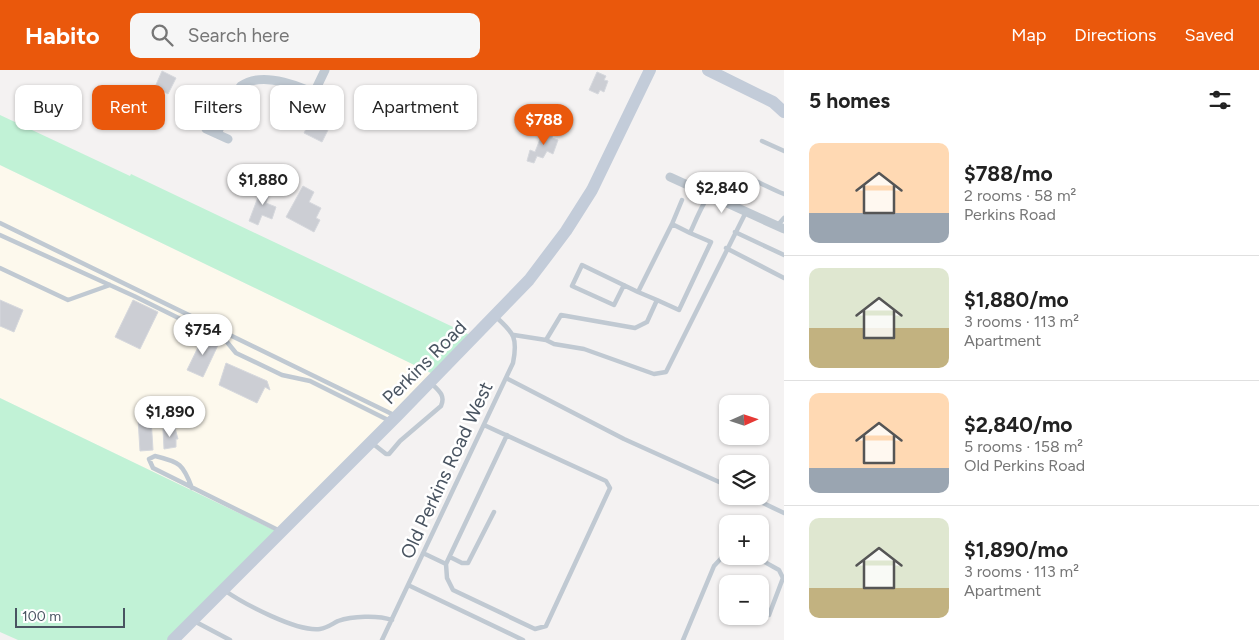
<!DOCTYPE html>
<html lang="en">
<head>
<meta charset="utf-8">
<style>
  :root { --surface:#fff; --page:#f6f6f6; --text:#222; --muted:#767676; --line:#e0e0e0; --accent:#ea580c }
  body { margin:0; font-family:Figtree,sans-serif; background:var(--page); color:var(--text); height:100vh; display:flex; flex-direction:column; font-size:19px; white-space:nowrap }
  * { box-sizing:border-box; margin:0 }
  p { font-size:16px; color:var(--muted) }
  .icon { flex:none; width:28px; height:28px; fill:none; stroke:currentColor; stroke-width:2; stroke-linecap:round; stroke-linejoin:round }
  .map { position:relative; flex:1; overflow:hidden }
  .panel { display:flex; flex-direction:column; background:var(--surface); width:475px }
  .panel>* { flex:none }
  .guide { position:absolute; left:15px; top:15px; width:475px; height:45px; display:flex; gap:10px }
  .needle { width:32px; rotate:87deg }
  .controls { position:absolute; left:719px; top:325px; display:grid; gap:10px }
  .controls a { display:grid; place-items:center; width:50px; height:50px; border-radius:10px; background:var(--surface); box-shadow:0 1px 4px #0004; font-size:25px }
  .scale { position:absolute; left:15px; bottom:12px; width:110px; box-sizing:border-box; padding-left:5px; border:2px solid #495461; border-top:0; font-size:14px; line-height:18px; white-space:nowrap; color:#495461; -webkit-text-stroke:4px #fff; paint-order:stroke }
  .price { position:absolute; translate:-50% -42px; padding:0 11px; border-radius:18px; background:#fff; color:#222; font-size:16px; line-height:32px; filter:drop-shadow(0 1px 2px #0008) }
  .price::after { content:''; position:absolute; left:50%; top:30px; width:15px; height:11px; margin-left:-8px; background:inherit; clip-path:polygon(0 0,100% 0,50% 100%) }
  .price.selected { background:var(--accent); color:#fff }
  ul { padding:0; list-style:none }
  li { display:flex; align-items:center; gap:15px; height:125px; padding:0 25px }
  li+li { border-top:1px solid var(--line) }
  li span { display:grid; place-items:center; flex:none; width:140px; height:100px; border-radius:10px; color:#555 }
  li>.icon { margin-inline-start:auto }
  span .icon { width:60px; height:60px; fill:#fffc; stroke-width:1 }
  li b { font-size:21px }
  h2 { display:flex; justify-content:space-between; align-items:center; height:60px; padding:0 25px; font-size:21px }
  .tag { padding:0 18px; border-radius:10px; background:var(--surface); box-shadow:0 1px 4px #0004; font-size:18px; line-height:45px }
  .tag.selected { background:var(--accent); color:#fff }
  header { display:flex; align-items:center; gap:30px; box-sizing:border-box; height:70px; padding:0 25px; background:var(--accent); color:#fff }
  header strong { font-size:24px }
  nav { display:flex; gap:28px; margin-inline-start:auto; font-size:18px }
  .search { width:350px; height:45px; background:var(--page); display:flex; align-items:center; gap:12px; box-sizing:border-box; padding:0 18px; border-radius:10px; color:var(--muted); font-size:19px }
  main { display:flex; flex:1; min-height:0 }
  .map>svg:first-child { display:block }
</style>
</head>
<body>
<header>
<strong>Habito</strong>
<div class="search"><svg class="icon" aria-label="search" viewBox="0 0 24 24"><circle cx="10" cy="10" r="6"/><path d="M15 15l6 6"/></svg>Search here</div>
<nav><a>Map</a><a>Directions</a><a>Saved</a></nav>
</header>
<main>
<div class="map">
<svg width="784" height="570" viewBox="0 0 784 570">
  <rect width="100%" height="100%" fill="#f4f2f2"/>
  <path fill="#fdf9ed" d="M 0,95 L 433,304 L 276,461 L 0,328 Z"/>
  <path fill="#c1f2d6" d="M 0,45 L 130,106 L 131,104 L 472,266 L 433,304 L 0,95 Z
    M 0,328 L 276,461 L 167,570 L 18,570 L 0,562 Z"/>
  <path fill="#ccced4" stroke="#d6d8dd" d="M 162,1 L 176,8 L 168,24 L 155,17 Z
    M 597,2 L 606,6 L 604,10 L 608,11 L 604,22 L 600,20 L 598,24 L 589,20 Z
    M 150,34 L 156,37 L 150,50 L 144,46 Z
    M 314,43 L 332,52 L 322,72 L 304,63 Z
    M 549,56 L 555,58 L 552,68 L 558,70 L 553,84 L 547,81 L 543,88 L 537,86 L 534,93 L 527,91 L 530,80 L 535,82 L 542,64 L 546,65 Z
    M 263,114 L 272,117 L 266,133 L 276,137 L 272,149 L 262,145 L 258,155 L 249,151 Z
    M 303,116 L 314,122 L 309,132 L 321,138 L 316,148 L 320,150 L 314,162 L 286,147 Z
    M 0,230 L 23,240 L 14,262 L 0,256 Z
    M 133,230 L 158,242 L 140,279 L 115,267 Z
    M 204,265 L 219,273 L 203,307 L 187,300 Z
    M 226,293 L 267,311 L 270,320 L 265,317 L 257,333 L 219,315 Z
    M 151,348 L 153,380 L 140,381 L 138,349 Z
    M 175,358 L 178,369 L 176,369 L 176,377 L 164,379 L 163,359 Z"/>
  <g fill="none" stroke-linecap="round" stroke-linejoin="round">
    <path stroke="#c0c9d2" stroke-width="4.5" d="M 762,71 L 784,81
      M 0,153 L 396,346
      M 672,154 L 682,130
      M 777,156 L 784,148
      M 735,162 L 784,185
      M 0,165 L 134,226 L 227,272 L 236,283 L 282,305 L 310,311 L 390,351
      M 726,178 L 784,208
      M 0,198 L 68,230 L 110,215
      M 624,215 L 614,235 L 572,216 L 582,195 L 638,222
      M 657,230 L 638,222 L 672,154 L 690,163
      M 514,265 L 546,270 L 561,245 L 635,258 L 647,252 L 657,230 L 679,240 L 711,172 L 690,163 C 700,142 714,98 745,107 C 758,111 771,119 784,124
      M 546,270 L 554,274 L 584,279 L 654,304 L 666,302 L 746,142
      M 506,308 L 624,369 L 728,416
      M 484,355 L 606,411 L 610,418 L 546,556 L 535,559 L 453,520 L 447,508 L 446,494 L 507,365
      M 372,373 L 386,384 L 389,384 L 400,371 L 441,336 C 446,325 438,320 431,313
      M 192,418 C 183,394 180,392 155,386 L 149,389 L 153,398 L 280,461
      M 748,426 L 784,443
      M 423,483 L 446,494
      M 754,486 L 779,500 L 783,508 L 769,545
      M 450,487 L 462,493 L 468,493 L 494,442
      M 408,515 L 523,570
      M 224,520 C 244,534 297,562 320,559 C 327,558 332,554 338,551 C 352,546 378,545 392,550
      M 194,551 L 230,570
      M 382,570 L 513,293 C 518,268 514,263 496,247
      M 683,570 L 714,496 L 728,481"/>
    <path stroke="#c0c9d2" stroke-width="9" d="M 314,23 L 325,0
      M 206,59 L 228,69
      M 217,64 C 224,49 230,29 241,16 C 263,0 304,17 327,30
      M 670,107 L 784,159"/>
    <path stroke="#c3ccd9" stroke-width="12" d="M 708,0 L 773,32 L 784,42
      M 173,570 L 397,346 L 529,210 L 566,161 L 592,120 L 650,0"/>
  </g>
  <g text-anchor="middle" stroke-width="5" stroke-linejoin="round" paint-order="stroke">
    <g font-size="19" fill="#495461" stroke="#fff">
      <text transform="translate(424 292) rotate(-45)" y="7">Perkins Road</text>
      <text transform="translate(446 400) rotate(-65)" y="7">Old Perkins Road West</text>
    </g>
  </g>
</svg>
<div class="controls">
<a><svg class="needle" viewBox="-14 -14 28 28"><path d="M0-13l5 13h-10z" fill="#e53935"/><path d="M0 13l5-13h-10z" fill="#767676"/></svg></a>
<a><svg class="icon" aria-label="layers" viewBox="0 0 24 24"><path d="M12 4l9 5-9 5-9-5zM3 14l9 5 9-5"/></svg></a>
<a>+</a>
<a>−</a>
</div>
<div class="scale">100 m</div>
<b class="price selected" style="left:544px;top:76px">$788</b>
<b class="price" style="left:263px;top:136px">$1,880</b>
<b class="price" style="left:722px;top:144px">$2,840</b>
<b class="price" style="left:203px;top:286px">$754</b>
<b class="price" style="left:170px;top:368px">$1,890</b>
<div class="guide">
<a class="tag">Buy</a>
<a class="tag selected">Rent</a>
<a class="tag">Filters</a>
<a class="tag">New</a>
<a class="tag">Apartment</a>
</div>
</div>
<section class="panel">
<h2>5 homes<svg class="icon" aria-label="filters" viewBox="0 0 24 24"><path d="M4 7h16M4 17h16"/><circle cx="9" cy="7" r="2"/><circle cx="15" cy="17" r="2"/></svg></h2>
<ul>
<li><span style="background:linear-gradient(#ffd9b3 70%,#9aa5b1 0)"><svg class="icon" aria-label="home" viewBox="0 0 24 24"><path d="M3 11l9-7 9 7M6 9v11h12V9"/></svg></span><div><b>$788/mo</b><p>2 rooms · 58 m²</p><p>Perkins Road</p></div></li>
<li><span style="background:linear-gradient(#dfe7d0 60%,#c2b280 0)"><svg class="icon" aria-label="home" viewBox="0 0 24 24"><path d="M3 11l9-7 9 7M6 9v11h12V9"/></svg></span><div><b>$1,880/mo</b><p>3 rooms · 113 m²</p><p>Apartment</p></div></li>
<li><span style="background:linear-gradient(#ffd9b3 75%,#9aa5b1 0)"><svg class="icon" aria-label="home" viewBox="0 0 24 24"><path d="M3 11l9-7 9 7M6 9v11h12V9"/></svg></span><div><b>$2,840/mo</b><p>5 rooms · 158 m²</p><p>Old Perkins Road</p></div></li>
<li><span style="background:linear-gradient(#dfe7d0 70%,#c2b280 0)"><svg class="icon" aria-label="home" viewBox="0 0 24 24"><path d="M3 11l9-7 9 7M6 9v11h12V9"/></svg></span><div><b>$1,890/mo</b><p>3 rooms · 113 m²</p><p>Apartment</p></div></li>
</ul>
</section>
</main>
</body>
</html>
